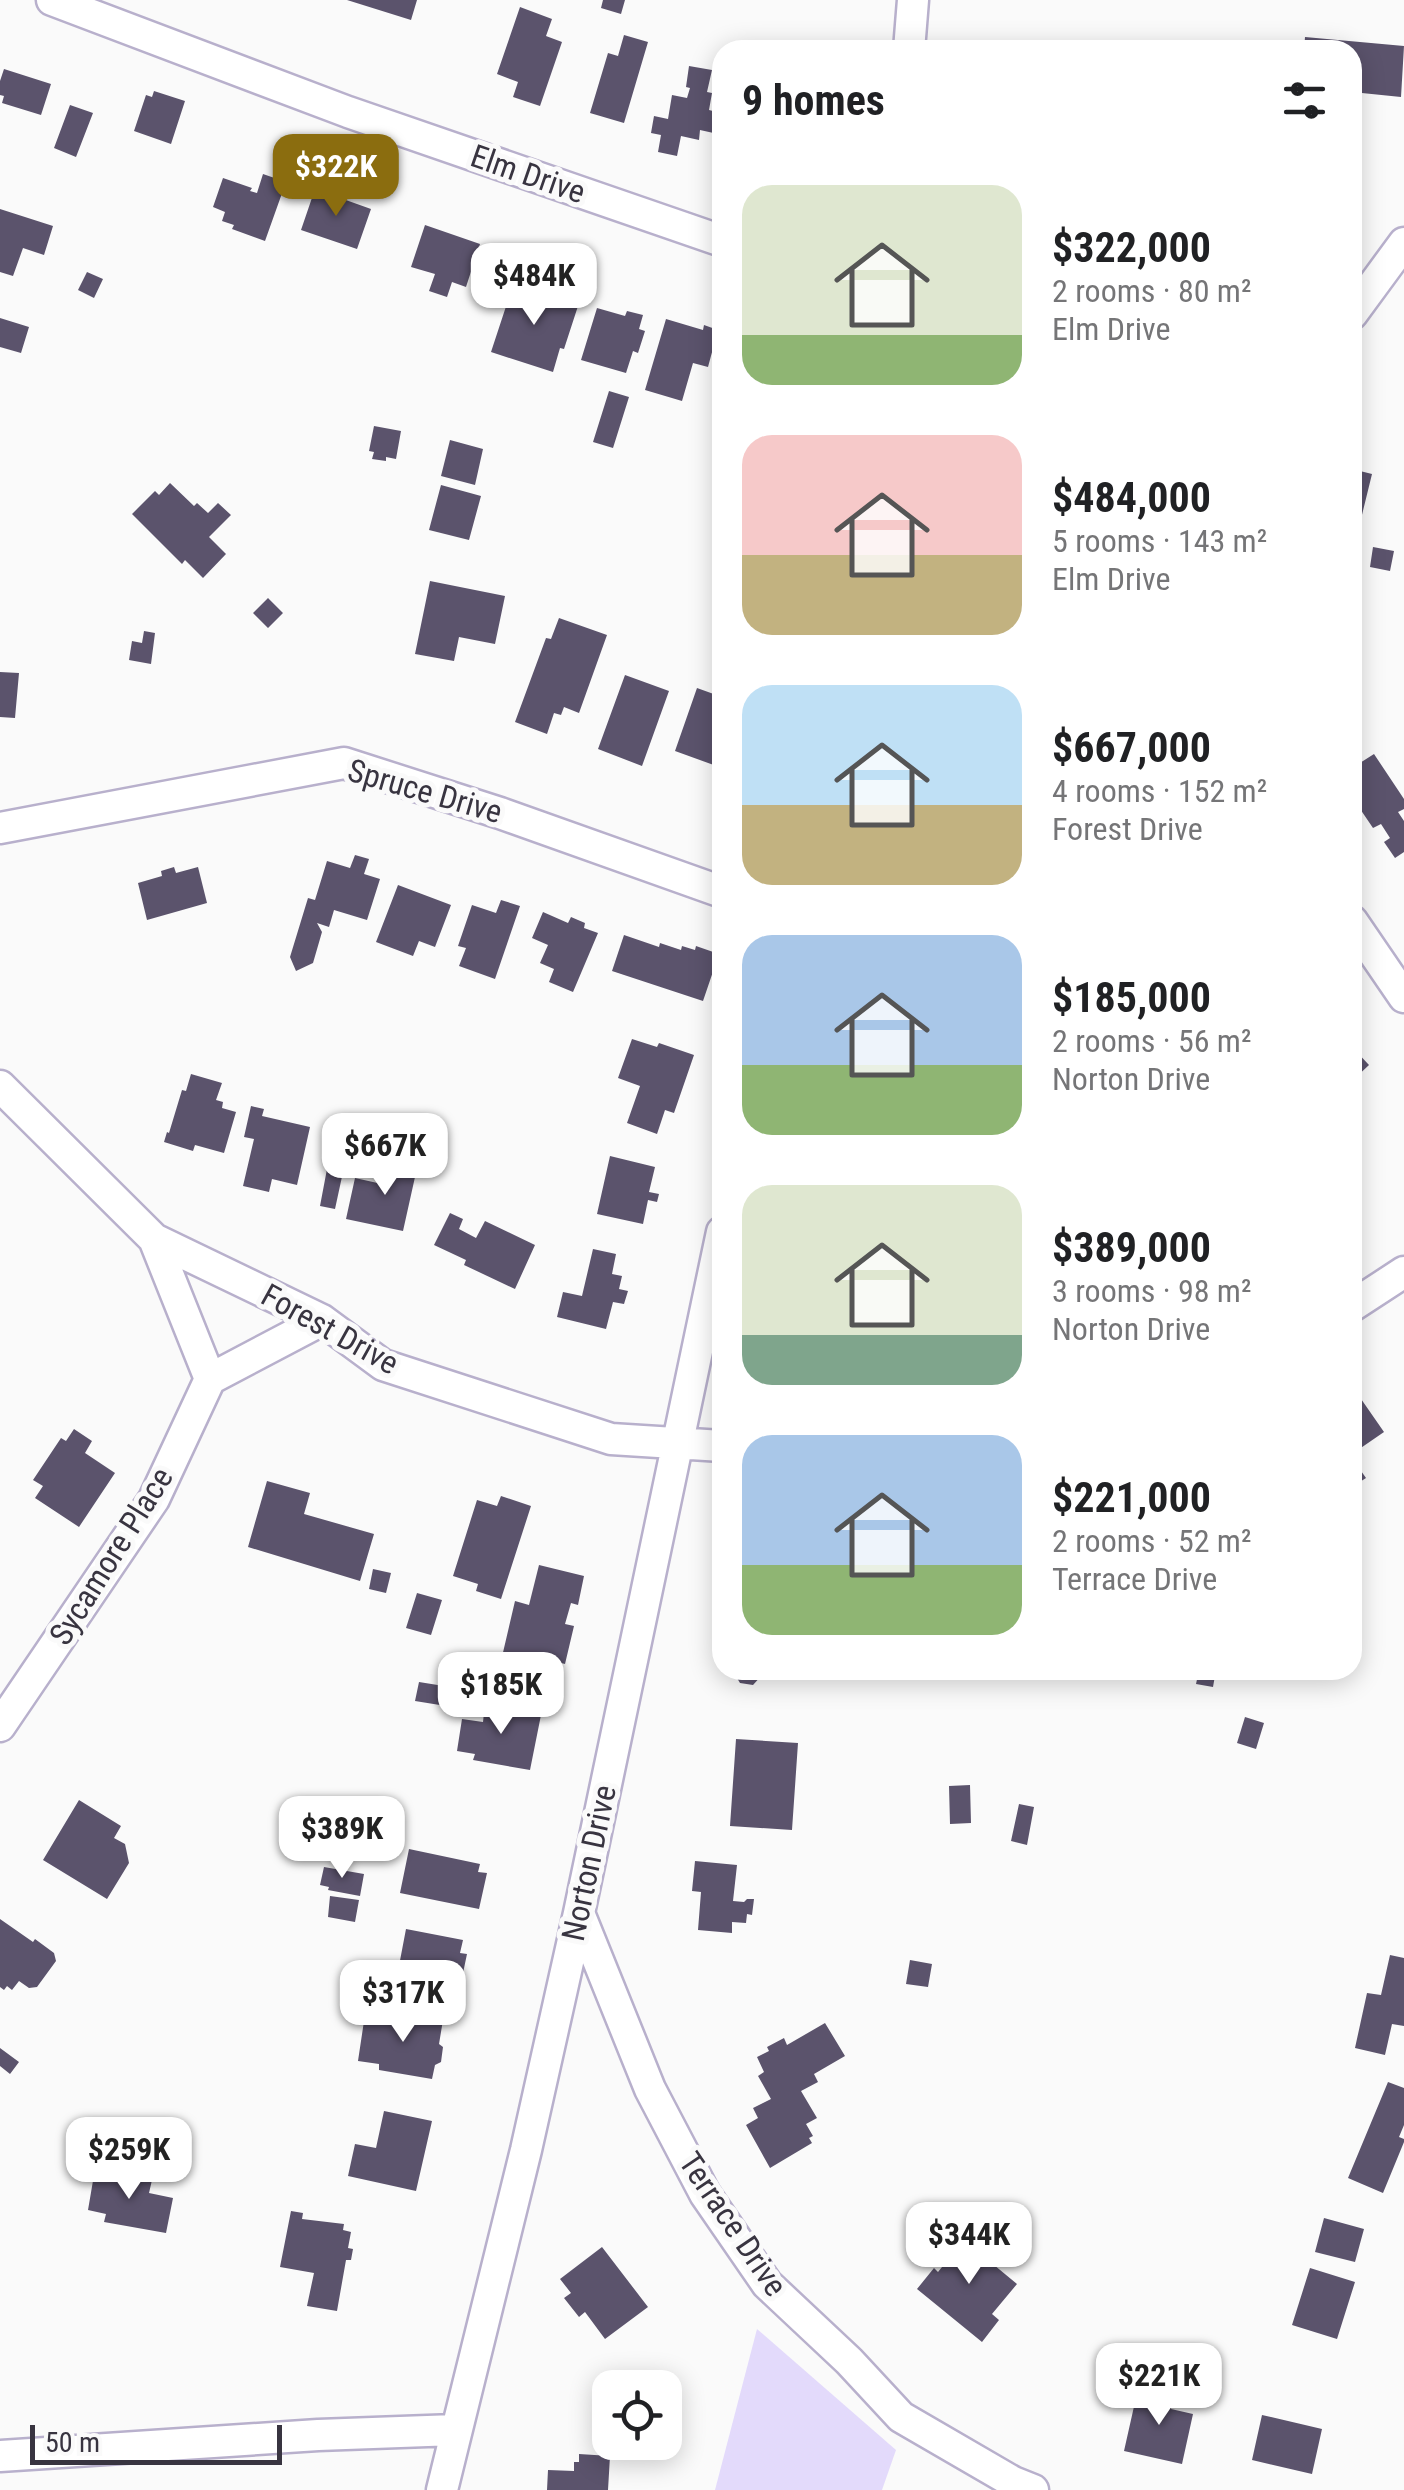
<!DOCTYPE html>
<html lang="en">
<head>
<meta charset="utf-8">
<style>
  :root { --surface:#fff; --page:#f6f6f6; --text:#202124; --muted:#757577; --accent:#8b6d0f }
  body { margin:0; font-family:"Roboto Condensed",sans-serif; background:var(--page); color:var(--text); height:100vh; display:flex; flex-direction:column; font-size:38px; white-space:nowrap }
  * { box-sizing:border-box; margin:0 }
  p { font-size:32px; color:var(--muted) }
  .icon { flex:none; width:55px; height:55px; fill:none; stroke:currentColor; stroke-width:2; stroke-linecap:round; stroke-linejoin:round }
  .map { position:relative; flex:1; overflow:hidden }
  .details { position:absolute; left:712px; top:40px; width:650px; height:1640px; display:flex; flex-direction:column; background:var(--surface); border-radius:30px; box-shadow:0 5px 25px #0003 }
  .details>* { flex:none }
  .tools { position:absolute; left:592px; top:2370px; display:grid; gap:20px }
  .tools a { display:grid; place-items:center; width:90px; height:90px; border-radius:20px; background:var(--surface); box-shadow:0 5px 25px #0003; font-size:50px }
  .scale { position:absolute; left:30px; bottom:25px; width:252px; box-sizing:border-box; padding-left:10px; border:5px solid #383440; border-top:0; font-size:28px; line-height:35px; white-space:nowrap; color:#383440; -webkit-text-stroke:8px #fafafa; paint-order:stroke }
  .price { position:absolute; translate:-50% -85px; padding:0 22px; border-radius:20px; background:#fff; color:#222; font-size:32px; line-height:65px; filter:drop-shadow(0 2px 5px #0008) }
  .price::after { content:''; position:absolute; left:50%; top:60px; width:30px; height:22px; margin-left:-15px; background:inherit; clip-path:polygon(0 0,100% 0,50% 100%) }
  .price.on { background:var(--accent); color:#fff }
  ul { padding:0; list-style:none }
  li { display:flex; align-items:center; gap:30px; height:250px; padding:0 30px }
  li span { display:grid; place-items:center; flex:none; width:280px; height:200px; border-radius:30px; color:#555 }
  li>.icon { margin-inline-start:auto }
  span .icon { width:120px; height:120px; fill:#fffc; stroke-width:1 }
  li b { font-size:42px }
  h2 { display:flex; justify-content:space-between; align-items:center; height:120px; padding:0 30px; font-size:42px }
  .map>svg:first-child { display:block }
</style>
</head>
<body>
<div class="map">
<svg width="1404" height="2490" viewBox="0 0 1404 2490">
  <rect width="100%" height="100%" fill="#fafafa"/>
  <path fill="#e3dafb" d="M 757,2329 L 896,2450 L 882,2490 L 715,2490 Z"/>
  <path fill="#5b536c" d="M 347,0 L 417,0 L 411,20 Z
    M 603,0 L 625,0 L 621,14 L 601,8 Z
    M 520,7 L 552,19 L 546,36 L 562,42 L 540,106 L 513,97 L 518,82 L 497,74 Z
    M 624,35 L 648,42 L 624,123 L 590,113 L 608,53 L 618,56 Z
    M 1305,37 L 1404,46 L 1401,97 L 1352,92 L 1352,50 L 1304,50 Z
    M 689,66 L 712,70 L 707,92 L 712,93 L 709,110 L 721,113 L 718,134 L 700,130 L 699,140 L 681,136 L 677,156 L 658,152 L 661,135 L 651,133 L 654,116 L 668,119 L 672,95 L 687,98 L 690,88 L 686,87 Z
    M 4,69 L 51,84 L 41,115 L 2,103 L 4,96 L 0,95 L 0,81 Z
    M 154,91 L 185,101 L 171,144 L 134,131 L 146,95 L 152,97 Z
    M 70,105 L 93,113 L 76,157 L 54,148 Z
    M 263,174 L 286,182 L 265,241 L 232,229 L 234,225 L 222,221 L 225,212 L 213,207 L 223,178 L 252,188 L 250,191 L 257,193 Z
    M 315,189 L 371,209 L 357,249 L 301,230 Z
    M 0,209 L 53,226 L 44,255 L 23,248 L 13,276 L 0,272 Z
    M 425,225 L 480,244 L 466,287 L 452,282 L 447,297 L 429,291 L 435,274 L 411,267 Z
    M 87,272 L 103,279 L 94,298 L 78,290 Z
    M 513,285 L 578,306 L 564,349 L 560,348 L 553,372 L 491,352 Z
    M 597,308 L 625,316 L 627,311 L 643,315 L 639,329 L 645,331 L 638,353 L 633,351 L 626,373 L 581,360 Z
    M 0,318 L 29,327 L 21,353 L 0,347 Z
    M 666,319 L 703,330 L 704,325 L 718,330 L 708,367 L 693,363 L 682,401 L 645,390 Z
    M 609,391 L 629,397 L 613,448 L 593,442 Z
    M 374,426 L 401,431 L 396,459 L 386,457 L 386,461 L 372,459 L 374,452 L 369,451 Z
    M 450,440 L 483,449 L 475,485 L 441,476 Z
    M 1352,469 L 1372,474 L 1360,523 L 1352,522 Z
    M 170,483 L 194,506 L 197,503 L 208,513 L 218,503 L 231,515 L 209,537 L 226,554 L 203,578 L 185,560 L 182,564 L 132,514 L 155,491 L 159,495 Z
    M 441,485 L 481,496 L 469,540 L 429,530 Z
    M 1373,547 L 1394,551 L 1390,571 L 1370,567 Z
    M 430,581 L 505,596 L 495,644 L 459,637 L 454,661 L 415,654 Z
    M 268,598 L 283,613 L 268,628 L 253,613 Z
    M 559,618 L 607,635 L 579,713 L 564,707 L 561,715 L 554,713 L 547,734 L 515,722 L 546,638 L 551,639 Z
    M 144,631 L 155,633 L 151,664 L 129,660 L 132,641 L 142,643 Z
    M 0,672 L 19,673 L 15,718 L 0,717 Z
    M 625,675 L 669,691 L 642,766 L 598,749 Z
    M 697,688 L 722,697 L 722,768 L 675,751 Z
    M 1374,754 L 1404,799 L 1404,809 L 1398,812 L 1404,821 L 1404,852 L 1395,858 L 1384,842 L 1390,838 L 1381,824 L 1373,828 L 1352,797 L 1352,768 Z
    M 355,855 L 369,859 L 364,874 L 380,879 L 367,920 L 334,910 L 329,927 L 317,923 L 322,932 L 313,963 L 296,971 L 290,957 L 308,898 L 315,900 L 327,861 L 350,868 Z
    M 174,867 L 176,873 L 198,867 L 207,903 L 147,920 L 138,883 L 162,876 L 161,871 Z
    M 398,885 L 451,905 L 435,947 L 419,941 L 413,956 L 376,942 Z
    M 501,900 L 520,906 L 495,979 L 459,966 L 466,948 L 458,946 L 472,905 L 496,913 Z
    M 543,912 L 568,923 L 571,917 L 585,923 L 584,928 L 598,933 L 573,992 L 549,982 L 554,969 L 540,963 L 548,945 L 532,938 Z
    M 624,935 L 659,947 L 660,943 L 681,950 L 682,946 L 695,950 L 696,946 L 719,954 L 703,1001 L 612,971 Z
    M 1352,1034 L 1361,1042 L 1354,1049 L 1369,1065 L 1352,1081 Z
    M 632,1039 L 657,1047 L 659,1043 L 694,1055 L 674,1113 L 665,1110 L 657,1134 L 627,1123 L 640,1086 L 618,1078 Z
    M 191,1074 L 222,1083 L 216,1100 L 223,1102 L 222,1108 L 236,1112 L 224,1153 L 195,1145 L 193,1151 L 164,1142 L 167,1132 L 169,1133 L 182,1090 L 186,1091 Z
    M 251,1106 L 264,1109 L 262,1116 L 310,1127 L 297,1185 L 272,1179 L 269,1192 L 243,1186 L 254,1139 L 244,1137 Z
    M 399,1154 L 419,1159 L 403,1231 L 346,1219 L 355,1178 L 391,1186 Z
    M 610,1156 L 655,1167 L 649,1192 L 659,1194 L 657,1202 L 648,1200 L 643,1224 L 597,1214 Z
    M 327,1169 L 343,1172 L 335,1209 L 320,1206 Z
    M 450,1213 L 463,1219 L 459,1229 L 476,1238 L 485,1221 L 535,1245 L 515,1289 L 464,1265 L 466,1260 L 434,1245 Z
    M 593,1249 L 616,1254 L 612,1274 L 622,1276 L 619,1289 L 628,1291 L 624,1304 L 613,1302 L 606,1329 L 557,1317 L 563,1292 L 582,1296 Z
    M 1359,1396 L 1384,1432 L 1352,1454 L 1352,1400 Z
    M 74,1429 L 92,1441 L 85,1453 L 115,1473 L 79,1527 L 35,1498 L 43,1486 L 33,1480 L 61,1438 L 66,1441 Z
    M 1352,1458 L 1366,1478 L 1352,1487 Z
    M 267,1481 L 310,1493 L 304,1514 L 374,1534 L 360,1581 L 248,1547 Z
    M 501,1496 L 531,1506 L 501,1599 L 476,1591 L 478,1584 L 453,1576 L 477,1500 L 497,1506 Z
    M 539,1565 L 584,1576 L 578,1605 L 571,1603 L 565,1624 L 574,1626 L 565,1664 L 542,1658 L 539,1670 L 501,1661 L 515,1601 L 529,1605 Z
    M 373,1569 L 391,1573 L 386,1593 L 369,1589 Z
    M 417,1593 L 442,1600 L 431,1635 L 406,1628 Z
    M 738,1670 L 785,1670 L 784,1677 L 763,1674 L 753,1685 L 740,1683 L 737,1678 Z
    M 1199,1670 L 1216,1670 L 1213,1687 L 1196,1684 Z
    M 419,1682 L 450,1687 L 446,1706 L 415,1701 Z
    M 485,1704 L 541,1715 L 530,1770 L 473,1760 L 475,1754 L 457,1751 L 462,1719 L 483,1722 Z
    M 1245,1717 L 1264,1723 L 1256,1749 L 1237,1743 Z
    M 736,1739 L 798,1743 L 792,1830 L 730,1826 Z
    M 970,1785 L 971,1823 L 950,1824 L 949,1786 Z
    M 79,1800 L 121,1826 L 114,1838 L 125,1844 L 129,1863 L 107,1899 L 43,1860 Z
    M 1019,1804 L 1034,1807 L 1027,1845 L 1011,1841 Z
    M 409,1849 L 480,1864 L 478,1872 L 487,1873 L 479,1909 L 400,1893 Z
    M 695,1861 L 737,1865 L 733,1901 L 744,1902 L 747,1899 L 754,1899 L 752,1915 L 747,1914 L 746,1923 L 732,1922 L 732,1933 L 698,1930 L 701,1892 L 692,1891 Z
    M 324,1867 L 364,1874 L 360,1896 L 328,1890 L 329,1887 L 320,1885 Z
    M 330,1896 L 359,1900 L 355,1922 L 328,1917 Z
    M 0,1919 L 33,1942 L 35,1939 L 54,1953 L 56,1961 L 37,1987 L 29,1988 L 19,1981 L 12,1990 L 7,1986 L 4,1990 L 0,1987 Z
    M 406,1929 L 463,1940 L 460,1953 L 467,1954 L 463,1973 L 455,1971 L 453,1982 L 398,1971 Z
    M 1390,1955 L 1404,1958 L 1404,2026 L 1392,2024 L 1385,2055 L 1355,2048 L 1367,1993 L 1381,1995 Z
    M 910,1960 L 932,1964 L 928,1987 L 906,1984 Z
    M 394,2012 L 443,2020 L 439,2044 L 443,2047 L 441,2062 L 435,2065 L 432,2079 L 379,2070 L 379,2064 L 358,2061 L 364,2021 L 392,2024 Z
    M 825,2023 L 845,2056 L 814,2074 L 818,2082 L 801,2091 L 817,2118 L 806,2124 L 813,2136 L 809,2138 L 812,2143 L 770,2168 L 746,2125 L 758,2118 L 753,2108 L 771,2099 L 758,2076 L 764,2072 L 757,2057 L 769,2051 L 767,2047 L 784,2038 L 787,2045 Z
    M 0,2048 L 19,2062 L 10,2074 L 0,2066 Z
    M 1388,2082 L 1404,2088 L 1404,2125 L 1399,2137 L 1404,2139 L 1404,2142 L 1383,2193 L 1348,2178 Z
    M 384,2111 L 432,2121 L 416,2191 L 348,2176 L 355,2144 L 376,2148 Z
    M 95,2169 L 152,2180 L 149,2193 L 173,2198 L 166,2233 L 104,2222 L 106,2214 L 88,2210 Z
    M 291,2211 L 303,2213 L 302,2219 L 344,2224 L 343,2230 L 351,2232 L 348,2248 L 353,2249 L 351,2260 L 346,2260 L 337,2311 L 307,2306 L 314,2273 L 280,2267 Z
    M 1324,2218 L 1364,2229 L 1355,2262 L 1315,2252 Z
    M 966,2231 L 994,2254 L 988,2260 L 1017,2284 L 992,2314 L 999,2320 L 982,2342 L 917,2289 L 934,2268 L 938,2272 L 950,2257 L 946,2255 Z
    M 602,2247 L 648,2307 L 605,2339 L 585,2312 L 579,2317 L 564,2298 L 571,2293 L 560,2279 Z
    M 1310,2268 L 1355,2282 L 1337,2339 L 1292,2325 Z
    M 1146,2387 L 1174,2393 L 1171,2409 L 1193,2414 L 1182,2464 L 1124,2451 L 1135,2402 L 1143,2404 Z
    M 1262,2415 L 1322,2429 L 1312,2474 L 1252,2460 Z
    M 579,2454 L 610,2456 L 608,2490 L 547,2490 L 548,2470 L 574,2471 L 574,2462 L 579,2462 Z"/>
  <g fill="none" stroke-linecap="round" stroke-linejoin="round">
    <defs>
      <path id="street" d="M 52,0 L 348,112 L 722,241
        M 909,50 L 913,0
        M 1352,314 L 1404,243
        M 0,828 L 344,763 L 500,813 L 722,892
        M 1352,921 L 1404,997
        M 0,1086 L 154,1239 L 322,1320 L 383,1365 L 611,1439 L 722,1446
        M 154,1239 L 210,1379
        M 1352,1306 L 1404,1272
        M 0,1726 L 154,1499 L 210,1379 L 322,1320
        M 579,1913 L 650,2089 L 705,2194 L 767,2284 L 849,2361 L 901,2417 L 1013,2482 L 1033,2490
        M 0,2456 L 318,2435 L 455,2430
        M 442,2490 L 526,2150 L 579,1913 L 722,1232"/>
    </defs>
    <use href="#street" stroke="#b8b0cc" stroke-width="35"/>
    <use href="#street" stroke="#fff" stroke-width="30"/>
  </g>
  <g text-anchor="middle" stroke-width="10" stroke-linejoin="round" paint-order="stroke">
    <g font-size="32" fill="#383440" stroke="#fafafa">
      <text transform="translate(528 174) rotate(19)" y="11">Elm Drive</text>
      <text transform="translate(425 791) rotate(16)" y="11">Spruce Drive</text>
      <text transform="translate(330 1329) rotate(29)" y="11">Forest Drive</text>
      <text transform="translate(111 1556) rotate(-58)" y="11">Sycamore Place</text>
      <text transform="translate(589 1863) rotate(-78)" y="11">Norton Drive</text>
      <text transform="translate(733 2224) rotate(56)" y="11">Terrace Drive</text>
    </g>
  </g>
</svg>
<div class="tools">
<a><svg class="icon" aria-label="locate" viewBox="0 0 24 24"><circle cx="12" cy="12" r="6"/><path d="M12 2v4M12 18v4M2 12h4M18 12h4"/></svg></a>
</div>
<div class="scale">50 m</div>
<b class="price on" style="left:336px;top:219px">$322K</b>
<b class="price" style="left:534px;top:328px">$484K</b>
<b class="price" style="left:385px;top:1198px">$667K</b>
<b class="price" style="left:501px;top:1737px">$185K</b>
<b class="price" style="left:342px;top:1881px">$389K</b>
<b class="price" style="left:403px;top:2045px">$317K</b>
<b class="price" style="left:129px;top:2202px">$259K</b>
<b class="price" style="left:969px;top:2287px">$344K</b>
<b class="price" style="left:1159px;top:2428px">$221K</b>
<section class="details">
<h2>9 homes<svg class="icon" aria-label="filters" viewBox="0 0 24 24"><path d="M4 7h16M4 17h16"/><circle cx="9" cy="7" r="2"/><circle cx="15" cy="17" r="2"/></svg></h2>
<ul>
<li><span style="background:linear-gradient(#dfe7d0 75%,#8fb573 0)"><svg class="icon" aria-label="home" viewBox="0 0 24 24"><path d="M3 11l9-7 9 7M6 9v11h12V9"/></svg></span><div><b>$322,000</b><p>2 rooms · 80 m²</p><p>Elm Drive</p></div></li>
<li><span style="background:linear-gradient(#f6c9c9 60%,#c2b280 0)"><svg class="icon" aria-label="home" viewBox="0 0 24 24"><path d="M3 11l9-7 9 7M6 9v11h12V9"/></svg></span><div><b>$484,000</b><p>5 rooms · 143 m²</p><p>Elm Drive</p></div></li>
<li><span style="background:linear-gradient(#bfe0f5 60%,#c2b280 0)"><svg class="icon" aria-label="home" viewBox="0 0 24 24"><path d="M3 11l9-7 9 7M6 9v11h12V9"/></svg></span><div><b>$667,000</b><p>4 rooms · 152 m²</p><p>Forest Drive</p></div></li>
<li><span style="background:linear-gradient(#a9c7e8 65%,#8fb573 0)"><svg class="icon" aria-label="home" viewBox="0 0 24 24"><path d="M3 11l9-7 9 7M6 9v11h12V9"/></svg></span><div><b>$185,000</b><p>2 rooms · 56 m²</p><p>Norton Drive</p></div></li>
<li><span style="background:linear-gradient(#dfe7d0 75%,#7fa58c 0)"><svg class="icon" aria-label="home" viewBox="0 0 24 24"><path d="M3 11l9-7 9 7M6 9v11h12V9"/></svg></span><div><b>$389,000</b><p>3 rooms · 98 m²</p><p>Norton Drive</p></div></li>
<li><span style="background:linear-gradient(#a9c7e8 65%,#8fb573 0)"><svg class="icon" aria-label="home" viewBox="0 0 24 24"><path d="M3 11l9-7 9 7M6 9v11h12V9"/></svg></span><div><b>$221,000</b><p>2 rooms · 52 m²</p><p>Terrace Drive</p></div></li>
</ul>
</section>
</div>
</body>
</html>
